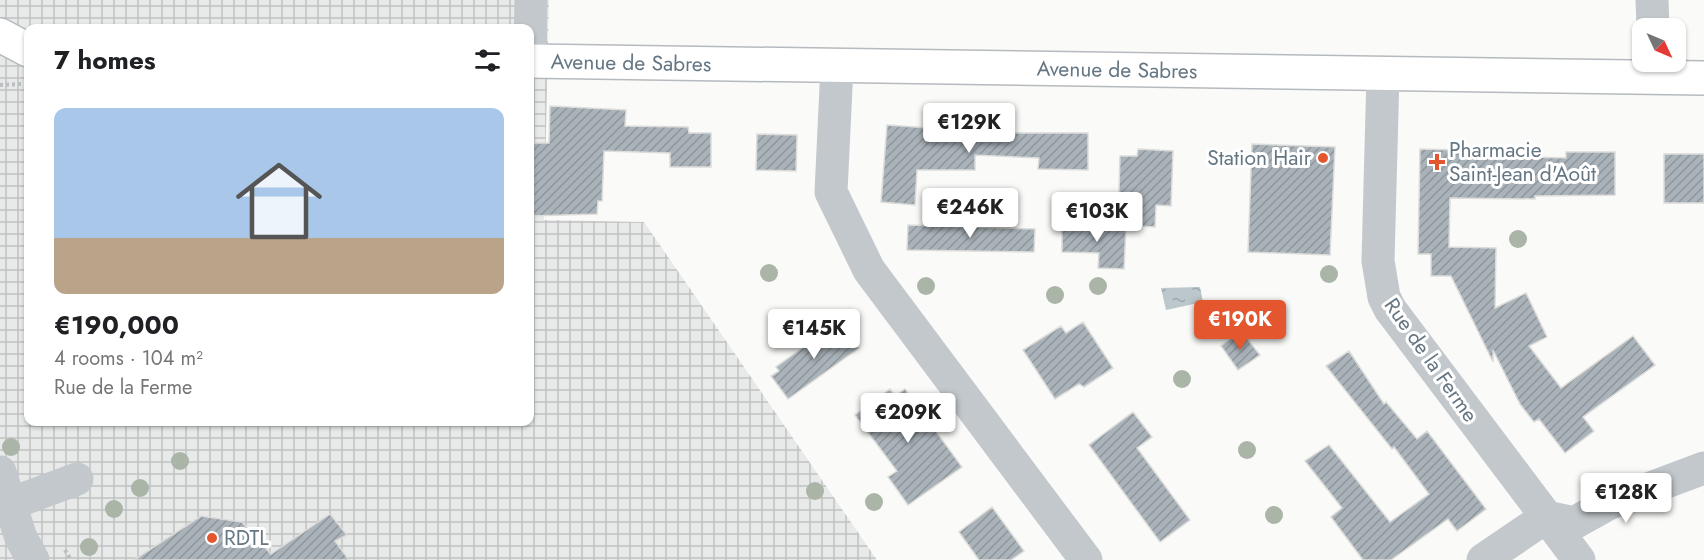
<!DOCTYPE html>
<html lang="en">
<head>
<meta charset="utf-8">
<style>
  :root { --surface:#fff; --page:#f2f2f2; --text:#202124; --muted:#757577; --line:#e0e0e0; --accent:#e4572e }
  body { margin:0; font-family:Jost,sans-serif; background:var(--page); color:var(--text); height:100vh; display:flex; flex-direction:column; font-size:22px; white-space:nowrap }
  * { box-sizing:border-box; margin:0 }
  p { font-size:20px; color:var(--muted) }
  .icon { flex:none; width:33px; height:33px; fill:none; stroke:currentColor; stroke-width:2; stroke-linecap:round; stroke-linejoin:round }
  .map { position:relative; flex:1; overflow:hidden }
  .details { position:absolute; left:24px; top:24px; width:510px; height:402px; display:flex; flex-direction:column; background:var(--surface); border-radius:12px; box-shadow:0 2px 4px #0004 }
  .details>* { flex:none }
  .needle { width:39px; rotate:134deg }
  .tools { position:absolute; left:1632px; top:18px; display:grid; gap:12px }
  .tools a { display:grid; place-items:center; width:54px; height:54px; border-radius:12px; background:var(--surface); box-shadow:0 2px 4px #0004; font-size:30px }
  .price { position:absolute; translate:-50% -51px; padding:0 14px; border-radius:6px; background:#fff; color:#222; font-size:20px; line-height:39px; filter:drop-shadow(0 2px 3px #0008) }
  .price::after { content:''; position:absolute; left:50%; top:36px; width:18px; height:14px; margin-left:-9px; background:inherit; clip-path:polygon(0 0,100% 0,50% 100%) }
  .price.on { background:var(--accent); color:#fff }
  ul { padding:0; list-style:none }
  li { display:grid; align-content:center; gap:12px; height:318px; padding:0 30px }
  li+li { border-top:2px solid var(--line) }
  li span { display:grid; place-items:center; height:186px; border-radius:12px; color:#555 }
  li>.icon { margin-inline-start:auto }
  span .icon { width:108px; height:108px; fill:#fffc; stroke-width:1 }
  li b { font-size:26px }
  h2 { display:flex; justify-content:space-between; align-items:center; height:72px; padding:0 30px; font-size:26px }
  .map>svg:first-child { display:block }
</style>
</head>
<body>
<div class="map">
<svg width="1704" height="560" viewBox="0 0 1704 560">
  <defs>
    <pattern id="industrial-grid" width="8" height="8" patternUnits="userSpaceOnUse" patternTransform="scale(1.5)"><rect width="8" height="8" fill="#e8e9e9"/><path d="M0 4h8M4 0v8" fill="none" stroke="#c0c1c2"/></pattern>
    <pattern id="water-ripples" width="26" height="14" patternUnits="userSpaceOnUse" patternTransform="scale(1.5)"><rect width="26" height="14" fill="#bbc7cb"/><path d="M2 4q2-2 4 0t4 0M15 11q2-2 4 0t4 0" fill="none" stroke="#9ca6aa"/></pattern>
    <pattern id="building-hatch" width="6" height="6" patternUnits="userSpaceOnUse" patternTransform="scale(1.5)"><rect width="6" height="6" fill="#aab3b9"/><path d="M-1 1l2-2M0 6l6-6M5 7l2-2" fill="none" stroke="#8e969c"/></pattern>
  </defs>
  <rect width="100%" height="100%" fill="#fafaf8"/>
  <path fill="url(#industrial-grid)" fill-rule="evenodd" d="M 0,0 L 549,0 L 544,220 L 644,222 L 877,560 L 0,560 ZM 28,28 L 530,28 L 530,422 L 28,422 Z"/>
  <path fill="url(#water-ripples)" d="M 1200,287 L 1203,302 L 1166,310 L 1161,288 Z"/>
  <path fill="url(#building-hatch)" stroke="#dcdcda" stroke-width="1.5" d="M 550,106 L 626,110 L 625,126 L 688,127 L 689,133 L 711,133 L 711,167 L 670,167 L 670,153 L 604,151 L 602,201 L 598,201 L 597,214 L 530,216 L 530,143 L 549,143 Z
    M 887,125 L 1002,133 L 1088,133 L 1088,170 L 1038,169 L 1039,158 L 975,155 L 975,170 L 917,170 L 915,205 L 881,202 Z
    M 757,134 L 797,135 L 796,171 L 756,170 Z
    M 1252,144 L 1335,147 L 1330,255 L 1248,252 Z
    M 1138,149 L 1173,151 L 1171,206 L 1156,205 L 1155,227 L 1118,225 L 1120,156 L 1137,156 Z
    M 1420,149 L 1496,151 L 1496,156 L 1566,158 L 1566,152 L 1615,152 L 1615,195 L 1535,196 L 1535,199 L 1450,198 L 1449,247 L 1496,248 L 1495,308 L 1526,293 L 1547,337 L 1529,346 L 1561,388 L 1633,336 L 1655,365 L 1583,417 L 1594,431 L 1565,453 L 1539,419 L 1534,422 L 1520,404 L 1493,350 L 1493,362 L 1451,276 L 1431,276 L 1431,254 L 1418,254 Z
    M 1664,154 L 1704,154 L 1704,203 L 1664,203 Z
    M 908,225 L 1035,229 L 1034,252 L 907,250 Z
    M 1062,225 L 1126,227 L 1124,269 L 1098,268 L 1099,253 L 1062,252 Z
    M 840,321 L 859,348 L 788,399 L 771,376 L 779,371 L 776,367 Z
    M 1083,322 L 1113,368 L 1084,387 L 1079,384 L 1055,399 L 1023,350 L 1061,326 L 1066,333 Z
    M 1241,331 L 1260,355 L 1238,370 L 1221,346 Z
    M 1349,351 L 1384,404 L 1386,402 L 1417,439 L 1427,431 L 1486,509 L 1457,531 L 1448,519 L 1391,560 L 1363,560 L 1331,517 L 1342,508 L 1305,461 L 1329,445 L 1390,522 L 1429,494 L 1394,447 L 1392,449 L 1326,366 Z
    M 890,389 L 895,396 L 905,389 L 962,467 L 908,505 L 888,477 L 897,471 L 855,415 Z
    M 1133,412 L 1152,437 L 1137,448 L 1190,520 L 1160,542 L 1089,445 Z
    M 992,507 L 1024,551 L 1011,560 L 979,560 L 959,532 Z
    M 330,514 L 347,535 L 335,541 L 349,560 L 134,560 L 201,516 L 242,522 L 271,554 Z"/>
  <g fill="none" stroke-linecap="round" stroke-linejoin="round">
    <defs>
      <path id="major" d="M 0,35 L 28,50
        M 530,61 L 1704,78"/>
    </defs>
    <use href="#major" stroke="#b5babe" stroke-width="36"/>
    <path stroke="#bbbfc2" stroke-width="4" stroke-dasharray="3 3" stroke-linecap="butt" d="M 0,85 L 23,84
      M 65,550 L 71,560"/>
    <path stroke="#c3c8cc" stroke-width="33" d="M 1652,0 L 1653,28
      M 530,50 L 531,0
      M 837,66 L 831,192 L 869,270 L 1086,560
      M 1383,74 L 1378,261 L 1384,297 L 1390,309 L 1579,560
      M 0,472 L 21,538 L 33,560
      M 10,504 L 77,479
      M 1546,517 L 1574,523 L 1608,504 L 1704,468
      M 1483,560 L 1546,517"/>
    <use href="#major" stroke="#fff" stroke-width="33"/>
  </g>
  <g fill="#aab4a7">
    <circle cx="1518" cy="239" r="9"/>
    <circle cx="769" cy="273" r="9"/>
    <circle cx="1329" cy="274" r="9"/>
    <circle cx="926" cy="286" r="9"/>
    <circle cx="1098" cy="286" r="9"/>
    <circle cx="1055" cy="295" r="9"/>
    <circle cx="1182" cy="379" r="9"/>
    <circle cx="11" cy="447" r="9"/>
    <circle cx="1247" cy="450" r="9"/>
    <circle cx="180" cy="461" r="9"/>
    <circle cx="140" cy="488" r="9"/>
    <circle cx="815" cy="491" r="9"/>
    <circle cx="874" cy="502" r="9"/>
    <circle cx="114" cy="509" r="9"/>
    <circle cx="1274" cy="515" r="9"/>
    <circle cx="89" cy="547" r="9"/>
  </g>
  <g fill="#e4572e" stroke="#fff" stroke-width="2">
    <circle cx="1323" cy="158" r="6"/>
    <path d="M1434 153h6v6h6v6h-6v6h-6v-6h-6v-6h6z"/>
    <circle cx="212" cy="538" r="6"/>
  </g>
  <g text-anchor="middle" stroke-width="6" stroke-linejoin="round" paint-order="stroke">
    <g font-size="21" fill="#657683" stroke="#fff">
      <text transform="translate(631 63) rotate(1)" y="7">Avenue de Sabres</text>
      <text transform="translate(1117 70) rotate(1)" y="7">Avenue de Sabres</text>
      <text transform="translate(1431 360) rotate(55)" y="7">Rue de la Ferme</text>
    </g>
    <g font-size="21" fill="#657683" stroke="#fff" text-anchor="start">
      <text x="1449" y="157">Pharmacie<tspan x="1449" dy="24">Saint-Jean d'Août</tspan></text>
      <text x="1311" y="165" text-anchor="end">Station Hair</text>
      <text x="224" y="545">RDTL</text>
    </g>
  </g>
</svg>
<div class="tools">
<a><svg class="needle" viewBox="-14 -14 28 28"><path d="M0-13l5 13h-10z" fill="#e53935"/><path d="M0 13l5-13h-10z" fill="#757577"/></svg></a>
</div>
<b class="price" style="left:969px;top:154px">€129K</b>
<b class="price" style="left:970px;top:239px">€246K</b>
<b class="price" style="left:1097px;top:243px">€103K</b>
<b class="price on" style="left:1240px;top:351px">€190K</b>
<b class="price" style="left:814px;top:360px">€145K</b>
<b class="price" style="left:908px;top:444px">€209K</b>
<b class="price" style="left:1626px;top:524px">€128K</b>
<section class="details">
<h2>7 homes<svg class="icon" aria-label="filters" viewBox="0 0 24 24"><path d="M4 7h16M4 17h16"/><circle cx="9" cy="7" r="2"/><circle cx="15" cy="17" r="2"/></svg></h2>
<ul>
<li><span style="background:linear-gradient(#a9c7e8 70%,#b9a48a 0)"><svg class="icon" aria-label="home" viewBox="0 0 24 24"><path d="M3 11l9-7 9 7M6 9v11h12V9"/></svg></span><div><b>€190,000</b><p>4 rooms · 104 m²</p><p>Rue de la Ferme</p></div></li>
</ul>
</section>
</div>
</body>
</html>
